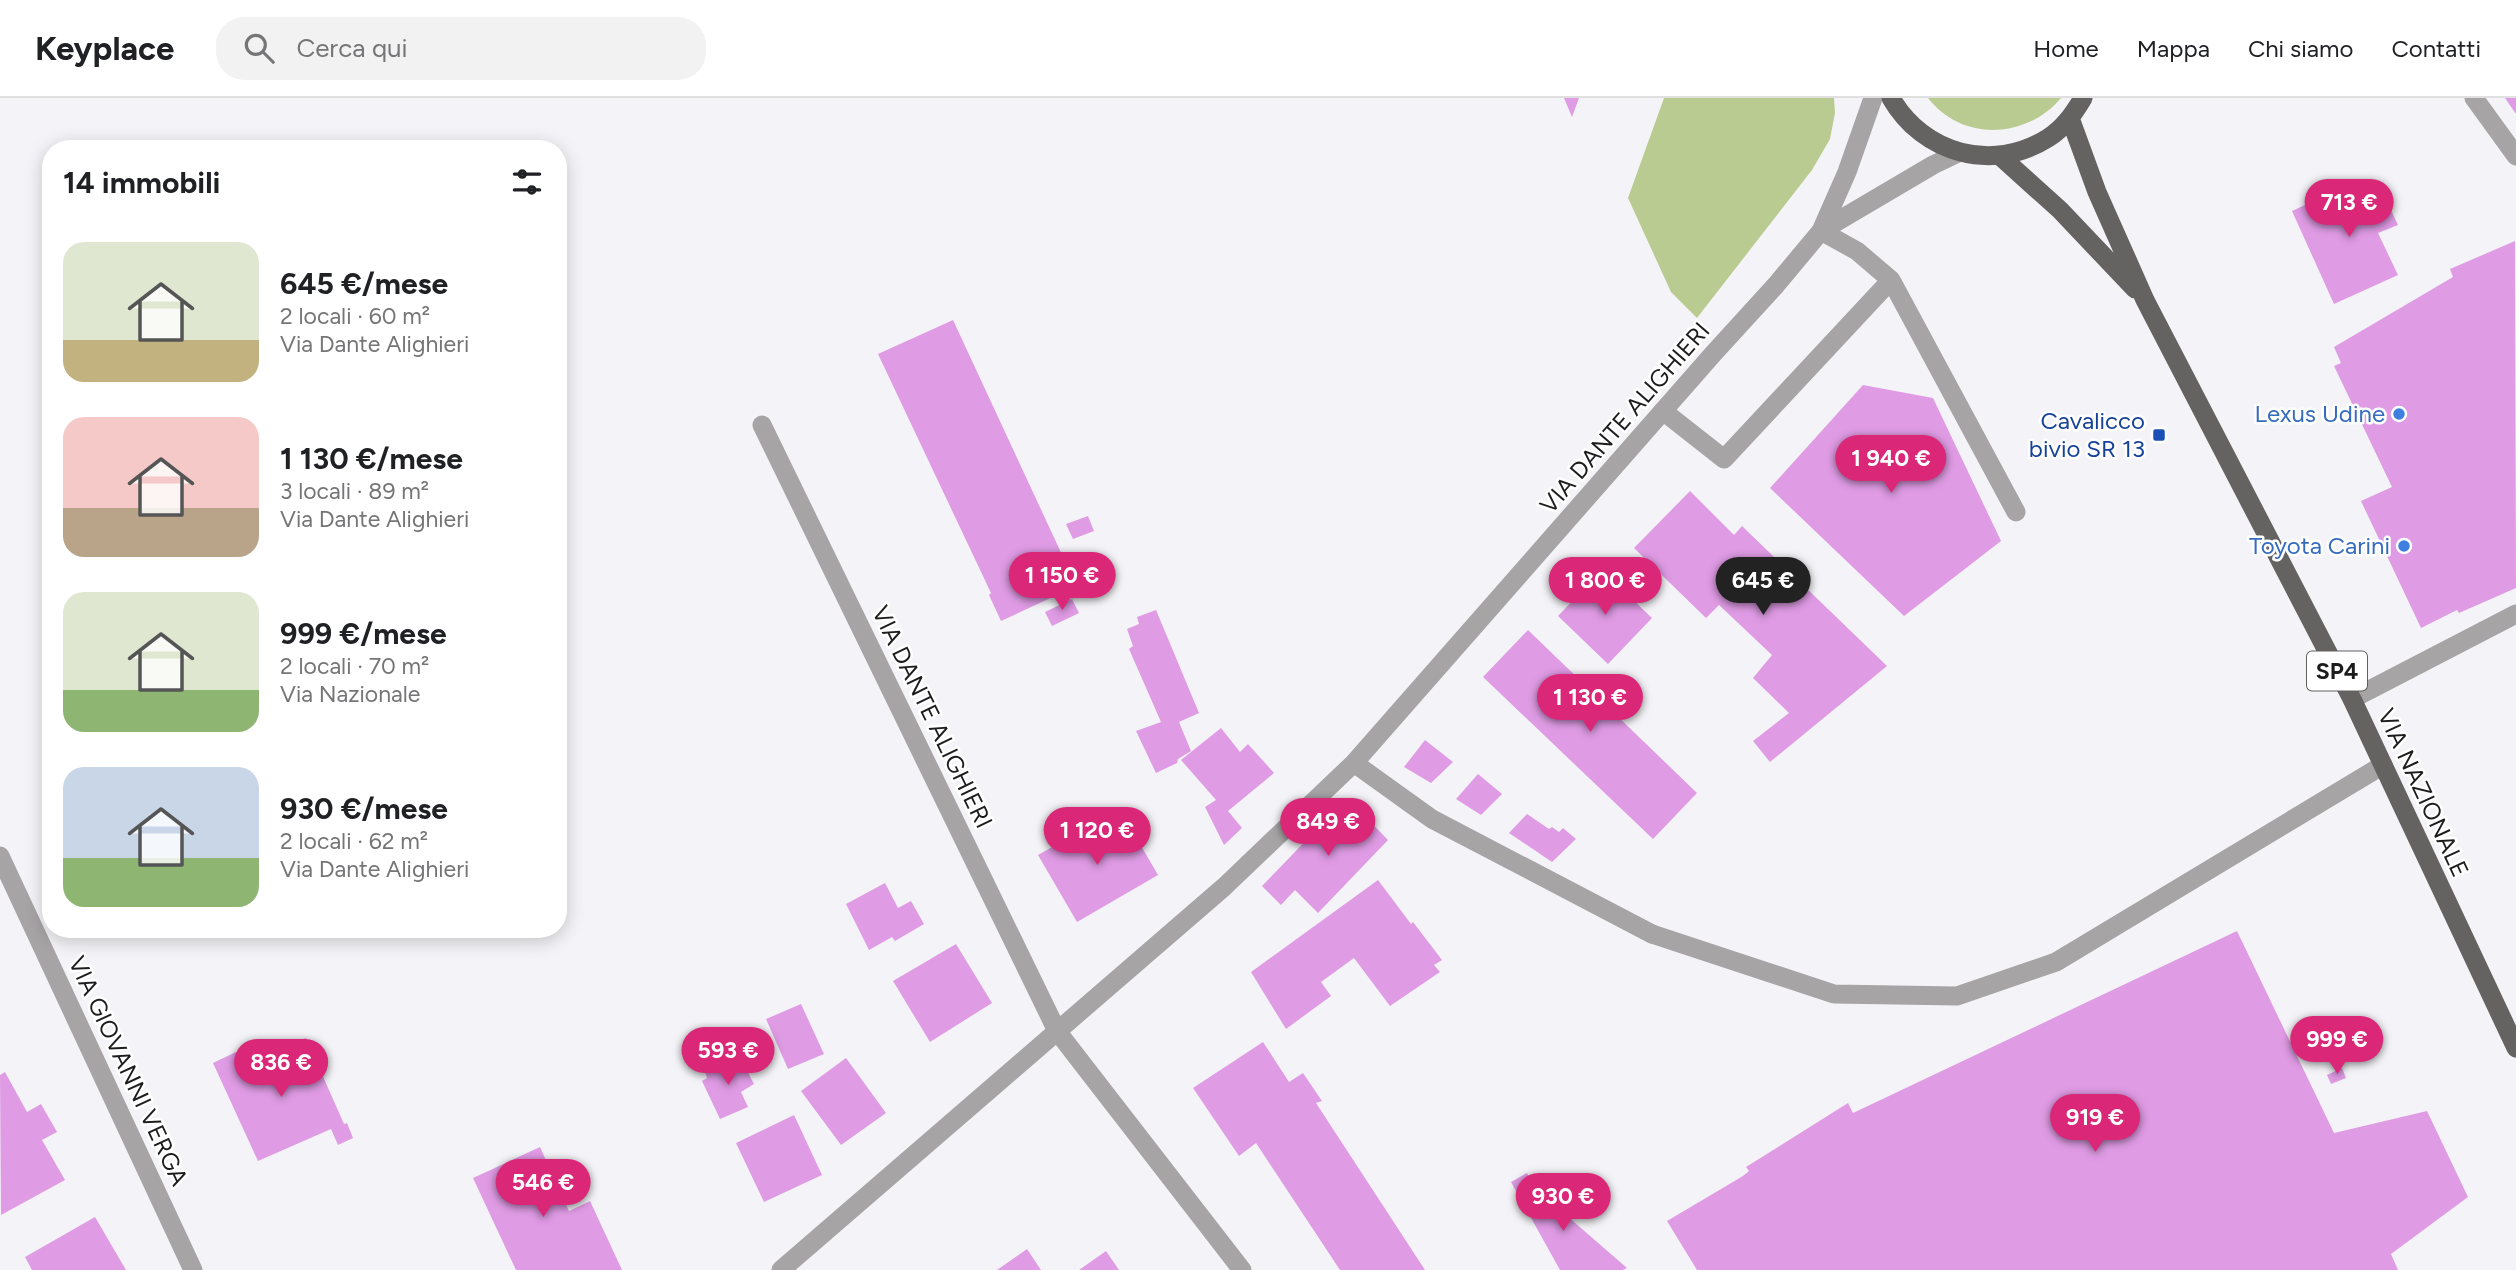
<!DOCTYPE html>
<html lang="it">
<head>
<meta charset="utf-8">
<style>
  :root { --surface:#fff; --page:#f2f2f2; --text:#202124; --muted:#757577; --line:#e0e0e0; --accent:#db2777 }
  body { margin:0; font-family:Figtree,sans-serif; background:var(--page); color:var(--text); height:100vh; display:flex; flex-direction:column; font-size:26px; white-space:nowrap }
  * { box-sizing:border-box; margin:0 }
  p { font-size:23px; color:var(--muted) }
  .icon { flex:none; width:38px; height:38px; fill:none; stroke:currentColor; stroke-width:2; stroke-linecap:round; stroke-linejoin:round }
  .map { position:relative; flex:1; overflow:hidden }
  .side { position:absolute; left:42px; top:42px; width:525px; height:798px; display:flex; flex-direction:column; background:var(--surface); border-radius:28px; box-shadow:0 4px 18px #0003 }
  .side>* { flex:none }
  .price { position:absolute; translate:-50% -60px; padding:0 16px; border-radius:24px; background:var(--accent); color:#fff; font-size:23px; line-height:46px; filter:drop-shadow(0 2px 4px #0008) }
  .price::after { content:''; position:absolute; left:50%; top:42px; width:21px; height:16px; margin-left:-10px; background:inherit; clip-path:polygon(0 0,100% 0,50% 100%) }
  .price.active { background:#222; color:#fff }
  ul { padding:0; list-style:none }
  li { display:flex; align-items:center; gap:21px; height:175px; padding:0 21px }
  li span { display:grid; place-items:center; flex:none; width:196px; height:140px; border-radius:21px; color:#555 }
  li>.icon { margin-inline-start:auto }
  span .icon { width:84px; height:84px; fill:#fffc; stroke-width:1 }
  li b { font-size:30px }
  h2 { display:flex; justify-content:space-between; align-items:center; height:84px; padding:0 21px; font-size:30px }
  header { display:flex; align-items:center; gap:42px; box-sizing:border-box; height:98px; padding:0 35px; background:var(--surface); border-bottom:2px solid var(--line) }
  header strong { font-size:33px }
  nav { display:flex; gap:38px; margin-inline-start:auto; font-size:24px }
  .search { width:490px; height:63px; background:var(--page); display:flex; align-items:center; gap:18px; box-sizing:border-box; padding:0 24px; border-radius:28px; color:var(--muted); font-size:26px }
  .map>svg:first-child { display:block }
</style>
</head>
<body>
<header>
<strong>Keyplace</strong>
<div class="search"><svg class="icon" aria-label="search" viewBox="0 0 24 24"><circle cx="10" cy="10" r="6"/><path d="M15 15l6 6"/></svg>Cerca qui</div>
<nav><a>Home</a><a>Mappa</a><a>Chi siamo</a><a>Contatti</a></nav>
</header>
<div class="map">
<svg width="2516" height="1172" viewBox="0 0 2516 1172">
  <rect width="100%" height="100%" fill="#f4f4f8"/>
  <path fill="#bacb91" d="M 1664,0 L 1834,0 L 1835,15 L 1830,41 L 1812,72 L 1697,220 L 1671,194 L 1628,100 Z
    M 1928,0 L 2061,0 C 2027,41 1962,44 1928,0 Z"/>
  <path fill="#df9be4" d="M 1564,0 L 1579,0 L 1572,19 Z
    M 2505,0 L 2516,0 L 2516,16 Z
    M 2355,84 L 2360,94 L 2379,87 L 2398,127 L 2378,135 L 2398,177 L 2334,206 L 2292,113 Z
    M 2515,143 L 2516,490 L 2459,515 L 2457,512 L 2421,530 L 2361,403 L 2392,389 L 2334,268 L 2341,265 L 2334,249 L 2453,179 L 2450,171 Z
    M 953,222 L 1064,461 L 1067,460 L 1079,487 L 1001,523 L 989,497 L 991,495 L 878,256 Z
    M 1863,287 L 1933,300 L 2001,443 L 1904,518 L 1770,390 Z
    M 1690,393 L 1734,437 L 1742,428 L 1887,568 L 1770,664 L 1753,643 L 1789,615 L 1753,580 L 1772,557 L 1719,507 L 1706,520 L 1634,450 Z
    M 1088,418 L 1094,433 L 1073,441 L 1066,426 Z
    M 1602,472 L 1652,520 L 1608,566 L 1558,518 Z
    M 1072,501 L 1079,515 L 1052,528 L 1045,514 Z
    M 1156,512 L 1199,615 L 1179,624 L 1191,653 L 1178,661 L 1177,665 L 1156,675 L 1136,633 L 1161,624 L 1129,551 L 1133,548 L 1127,531 L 1139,526 L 1137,519 Z
    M 1528,532 L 1697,695 L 1653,741 L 1483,579 Z
    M 1221,630 L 1240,654 L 1248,646 L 1274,675 L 1228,713 L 1242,730 L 1224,747 L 1205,709 L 1216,702 L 1181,662 Z
    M 1425,642 L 1453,664 L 1431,685 L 1404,669 Z
    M 1478,676 L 1502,696 L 1481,717 L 1456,701 Z
    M 1347,700 L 1388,742 L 1318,815 L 1295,792 L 1281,807 L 1262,788 Z
    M 1112,715 L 1125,738 L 1133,734 L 1158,777 L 1077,824 L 1038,757 Z
    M 1527,716 L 1549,731 L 1552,729 L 1559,734 L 1563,730 L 1576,741 L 1552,764 L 1509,735 Z
    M 1378,782 L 1411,826 L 1413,824 L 1442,862 L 1434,867 L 1440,874 L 1390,908 L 1354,860 L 1321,884 L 1331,898 L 1286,931 L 1251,874 Z
    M 885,785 L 898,810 L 911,803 L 924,826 L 895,843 L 892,839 L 869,852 L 846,806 Z
    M 2237,833 L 2334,1035 L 2427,1013 L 2468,1099 L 2391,1156 L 2398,1172 L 1697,1172 L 1667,1123 L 1743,1078 L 1749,1073 L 1746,1069 L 1848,1005 L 1853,1015 Z
    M 956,846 L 992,905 L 930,944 L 893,883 Z
    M 801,906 L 824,956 L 788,971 L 766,921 Z
    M 306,940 L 344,1026 L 347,1025 L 353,1040 L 338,1047 L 331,1031 L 258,1063 L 213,965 L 236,954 L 241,968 Z
    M 1263,944 L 1289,984 L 1303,975 L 1322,1003 L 1316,1005 L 1425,1172 L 1340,1172 L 1256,1045 L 1239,1058 L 1193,990 Z
    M 739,957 L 754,986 L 741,994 L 748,1009 L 720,1021 L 702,983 L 707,980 L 705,974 Z
    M 846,960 L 886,1015 L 841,1047 L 801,993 Z
    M 2342,970 L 2346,980 L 2331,986 L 2327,977 Z
    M 5,974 L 27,1014 L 41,1006 L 57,1034 L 42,1042 L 65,1082 L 1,1117 L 0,977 Z
    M 794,1017 L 822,1077 L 764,1104 L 736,1045 Z
    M 540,1049 L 569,1113 L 590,1103 L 622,1172 L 516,1172 L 473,1080 Z
    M 1527,1075 L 1536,1091 L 1627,1170 L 1623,1172 L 1560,1172 L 1511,1084 Z
    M 95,1119 L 126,1172 L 32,1172 L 25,1159 Z
    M 1027,1151 L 1041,1172 L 997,1172 Z
    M 1106,1153 L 1119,1172 L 1079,1172 Z"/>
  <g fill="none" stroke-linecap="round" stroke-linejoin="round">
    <path stroke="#a6a4a4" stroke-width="19" d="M 2474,0 L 2516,58
      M 1891,182 L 2016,414
      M 1663,313 L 1724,361 L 1891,182 L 1857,153 L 1821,133
      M 762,327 L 1057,933
      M 2352,601 L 2516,516
      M 1652,836 L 1834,896 L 1957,898 L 2056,864 L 2383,667"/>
    <path stroke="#a6a4a4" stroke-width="19" d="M 1821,133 L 1933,67 L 1958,55
      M 1354,665 L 1432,721 L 1652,836
      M 0,758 L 193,1172
      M 1057,933 L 1242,1172
      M 781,1172 L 1224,789 L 1354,665 L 1713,256 L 1776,187 L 1821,133 L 1847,74 L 1873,0"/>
    <path stroke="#656361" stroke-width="19" d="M 1891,0 C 1923,56 1993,75 2048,40 C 2064,30 2074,15 2083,0
      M 2070,20 L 2097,94 L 2145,202 L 2352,601 L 2516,950
      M 2000,58 L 2060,112 L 2135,191"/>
  </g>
  <g fill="#3f7fe0" stroke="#fff" stroke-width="2.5">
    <circle cx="2399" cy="316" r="7"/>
    <circle cx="2404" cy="448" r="7"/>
  </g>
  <rect fill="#1a4fb4" stroke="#fff" stroke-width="2.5" x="2152" y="330" width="14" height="14" rx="3.5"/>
  <g text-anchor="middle" stroke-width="5" stroke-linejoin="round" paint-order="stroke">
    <rect fill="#fff" stroke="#606061" stroke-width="2" x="2307" y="553.5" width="60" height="39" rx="5"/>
    <g font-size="23" font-weight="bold" fill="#1c1c1d">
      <text x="2337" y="581">SP4</text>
    </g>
    <g font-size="24" fill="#366cbe" stroke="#fff" text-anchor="end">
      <text x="2385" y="324">Lexus Udine</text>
      <text x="2390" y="456">Toyota Carini</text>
    </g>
    <g font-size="24" fill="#1c1c1d" stroke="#fff">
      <text transform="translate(1625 320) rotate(-49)" y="8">VIA DANTE ALIGHIERI</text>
      <text transform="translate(932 619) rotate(64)" y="8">VIA DANTE ALIGHIERI</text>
      <text transform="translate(2423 695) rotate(65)" y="8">VIA NAZIONALE</text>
      <text transform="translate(128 973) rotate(65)" y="8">VIA GIOVANNI VERGA</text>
    </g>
    <g font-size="24" fill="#164399" stroke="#fff" text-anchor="end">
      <text x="2145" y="331">Cavalicco<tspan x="2145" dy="28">bivio SR 13</tspan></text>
    </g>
  </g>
</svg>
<b class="price" style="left:2349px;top:141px">713 €</b>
<b class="price" style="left:1891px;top:397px">1 940 €</b>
<b class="price" style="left:1062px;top:514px">1 150 €</b>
<b class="price" style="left:1605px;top:519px">1 800 €</b>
<b class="price active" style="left:1763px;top:519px">645 €</b>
<b class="price" style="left:1590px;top:636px">1 130 €</b>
<b class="price" style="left:1328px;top:760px">849 €</b>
<b class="price" style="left:1097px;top:769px">1 120 €</b>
<b class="price" style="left:2337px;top:978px">999 €</b>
<b class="price" style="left:728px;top:989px">593 €</b>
<b class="price" style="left:281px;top:1001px">836 €</b>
<b class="price" style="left:2095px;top:1056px">919 €</b>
<b class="price" style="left:543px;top:1121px">546 €</b>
<b class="price" style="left:1563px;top:1135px">930 €</b>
<section class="side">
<h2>14 immobili<svg class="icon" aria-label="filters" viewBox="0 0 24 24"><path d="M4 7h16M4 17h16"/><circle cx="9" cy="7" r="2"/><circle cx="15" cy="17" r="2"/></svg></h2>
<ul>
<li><span style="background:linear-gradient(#dfe7d0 70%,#c2b280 0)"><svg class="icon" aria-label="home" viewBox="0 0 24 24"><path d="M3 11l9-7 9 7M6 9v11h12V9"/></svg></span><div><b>645 €/mese</b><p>2 locali · 60 m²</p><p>Via Dante Alighieri</p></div></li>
<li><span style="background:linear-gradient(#f6c9c9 65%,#b9a48a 0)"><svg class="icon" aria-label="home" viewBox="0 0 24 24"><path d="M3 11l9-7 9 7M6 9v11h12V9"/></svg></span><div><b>1 130 €/mese</b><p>3 locali · 89 m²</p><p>Via Dante Alighieri</p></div></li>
<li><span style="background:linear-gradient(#dfe7d0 70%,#8fb573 0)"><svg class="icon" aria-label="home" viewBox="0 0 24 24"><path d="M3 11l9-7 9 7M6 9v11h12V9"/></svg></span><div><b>999 €/mese</b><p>2 locali · 70 m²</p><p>Via Nazionale</p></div></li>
<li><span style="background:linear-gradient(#c9d6e8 65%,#8fb573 0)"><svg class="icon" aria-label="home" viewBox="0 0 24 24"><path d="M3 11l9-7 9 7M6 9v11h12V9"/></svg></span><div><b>930 €/mese</b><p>2 locali · 62 m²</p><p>Via Dante Alighieri</p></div></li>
</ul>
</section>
</div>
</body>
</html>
